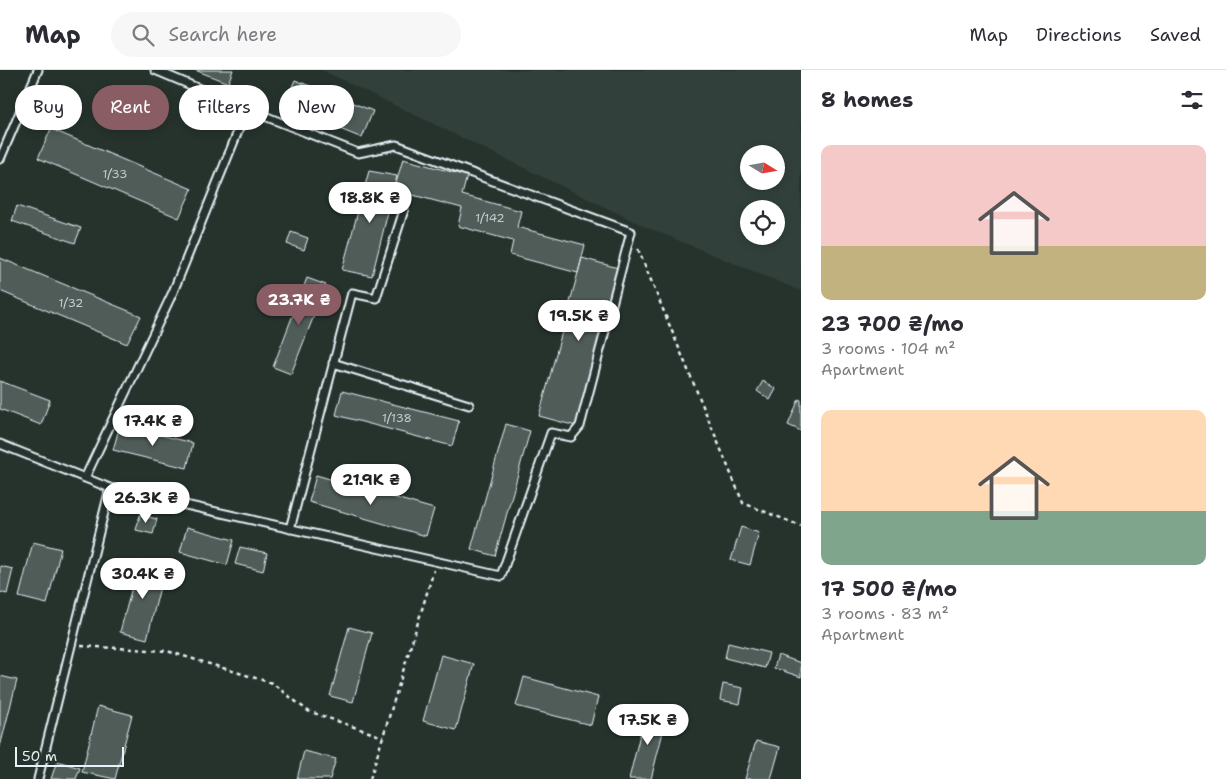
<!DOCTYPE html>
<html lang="en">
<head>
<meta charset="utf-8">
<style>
  :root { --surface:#fff; --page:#f7f7f7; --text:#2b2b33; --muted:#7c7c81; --line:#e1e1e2; --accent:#8a5d65 }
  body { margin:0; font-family:"Shantell Sans",sans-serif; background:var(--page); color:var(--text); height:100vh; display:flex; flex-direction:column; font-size:19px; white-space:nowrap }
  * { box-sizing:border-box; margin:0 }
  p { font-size:16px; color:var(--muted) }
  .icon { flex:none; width:28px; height:28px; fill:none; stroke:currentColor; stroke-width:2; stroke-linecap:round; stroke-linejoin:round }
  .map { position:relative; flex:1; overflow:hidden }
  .drawer { display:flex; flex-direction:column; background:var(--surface); width:425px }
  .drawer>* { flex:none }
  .guide { position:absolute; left:15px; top:15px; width:475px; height:45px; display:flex; gap:10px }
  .needle { width:32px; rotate:101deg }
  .fabs { position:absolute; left:740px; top:75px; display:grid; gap:10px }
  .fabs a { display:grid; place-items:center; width:45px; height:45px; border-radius:50%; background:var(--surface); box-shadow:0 2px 8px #0003; font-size:25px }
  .scale { position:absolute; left:15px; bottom:12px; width:109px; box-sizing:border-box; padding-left:5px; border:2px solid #e8f1f8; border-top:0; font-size:14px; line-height:18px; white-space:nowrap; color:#e8f1f8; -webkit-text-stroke:4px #26332d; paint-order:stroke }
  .price { position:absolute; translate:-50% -42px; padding:0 11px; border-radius:18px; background:#fff; color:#222; font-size:16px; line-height:32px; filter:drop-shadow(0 1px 2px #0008) }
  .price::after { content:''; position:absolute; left:50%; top:30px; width:15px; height:11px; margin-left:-8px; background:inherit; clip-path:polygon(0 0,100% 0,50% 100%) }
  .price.current { background:var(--accent); color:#fff }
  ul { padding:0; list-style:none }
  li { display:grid; align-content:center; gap:10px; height:265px; padding:0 20px }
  li span { display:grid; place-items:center; height:155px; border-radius:10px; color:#555 }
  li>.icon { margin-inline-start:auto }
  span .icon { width:90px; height:90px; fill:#fffc; stroke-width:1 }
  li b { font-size:21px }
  h2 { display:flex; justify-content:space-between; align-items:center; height:60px; padding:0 20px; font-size:21px }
  .pill { padding:0 18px; border-radius:22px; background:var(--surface); box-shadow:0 2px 8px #0003; font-size:18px; line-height:45px }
  .pill.current { background:var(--accent); color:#fff }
  header { display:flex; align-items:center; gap:30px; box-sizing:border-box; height:70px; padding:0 25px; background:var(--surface); border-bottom:1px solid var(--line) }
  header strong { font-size:24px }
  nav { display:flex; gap:28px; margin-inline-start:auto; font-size:18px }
  .search { width:350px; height:45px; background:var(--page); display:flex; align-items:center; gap:12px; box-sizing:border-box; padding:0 18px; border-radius:28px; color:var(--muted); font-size:19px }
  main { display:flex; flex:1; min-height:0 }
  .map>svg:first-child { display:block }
</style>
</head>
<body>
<header>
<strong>Map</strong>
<div class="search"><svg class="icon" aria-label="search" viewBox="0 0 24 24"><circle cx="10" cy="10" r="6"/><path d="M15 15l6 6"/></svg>Search here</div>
<nav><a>Map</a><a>Directions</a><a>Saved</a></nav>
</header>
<main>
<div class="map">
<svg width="801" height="709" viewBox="0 0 801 709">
  <rect width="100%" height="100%" fill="#26332d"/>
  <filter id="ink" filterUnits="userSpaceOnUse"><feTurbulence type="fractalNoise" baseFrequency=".02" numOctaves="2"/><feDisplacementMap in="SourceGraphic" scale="10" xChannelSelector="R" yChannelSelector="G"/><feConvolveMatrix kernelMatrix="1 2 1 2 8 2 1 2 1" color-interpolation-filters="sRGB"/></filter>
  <g filter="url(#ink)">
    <path fill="#333f3a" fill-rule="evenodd" d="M 322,0 L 801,0 L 801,221 L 646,157 ZM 749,84 L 776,84 L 776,111 L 749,111 ZM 749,139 L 776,139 L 776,166 L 749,166 Z"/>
    <path fill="#505c59" stroke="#e8f1f8" d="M 195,0 L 233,0 L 228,13 Z
      M 295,10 L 373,41 L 362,68 L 284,36 Z
      M 51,59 L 192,119 L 179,148 L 38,88 Z
      M 403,89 L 467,106 L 462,125 L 521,141 L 517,157 L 585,175 L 578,203 L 510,185 L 513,171 L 458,156 L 462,138 L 394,120 Z
      M 369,101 L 397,106 L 372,206 L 342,200 Z
      M 17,136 L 81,158 L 75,173 L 12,151 Z
      M 291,162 L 308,168 L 304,180 L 287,174 Z
      M 0,188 L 141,246 L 127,274 L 0,221 Z
      M 582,188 L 618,198 L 576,356 L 539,346 Z
      M 307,208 L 326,215 L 291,304 L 273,297 Z
      M 0,311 L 50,330 L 41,355 L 0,339 Z
      M 763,311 L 776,319 L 770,330 L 757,321 Z
      M 342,321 L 459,351 L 452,376 L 336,345 Z
      M 799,329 L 801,330 L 801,361 L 788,355 Z
      M 506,354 L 530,361 L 495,486 L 471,479 Z
      M 120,355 L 193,373 L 187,398 L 113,380 Z
      M 316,405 L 434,439 L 426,466 L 309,432 Z
      M 140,445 L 157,449 L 153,464 L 136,460 Z
      M 187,457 L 234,470 L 227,495 L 180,482 Z
      M 741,457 L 759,463 L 750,495 L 731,490 Z
      M 33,472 L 61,479 L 47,534 L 19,527 Z
      M 240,477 L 267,483 L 263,501 L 235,494 Z
      M 139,491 L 165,497 L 147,569 L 120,562 Z
      M 0,496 L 13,499 L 7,524 L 0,522 Z
      M 349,557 L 372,563 L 353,632 L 330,626 Z
      M 728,573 L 769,583 L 765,598 L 725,588 Z
      M 441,585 L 474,594 L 456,660 L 423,651 Z
      M 778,585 L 801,593 L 801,607 L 774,598 Z
      M 0,606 L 17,610 L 0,677 Z
      M 524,607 L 598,627 L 591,655 L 516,636 Z
      M 723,614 L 743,618 L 740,634 L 720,630 Z
      M 98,636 L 132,645 L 115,709 L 82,702 Z
      M 646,640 L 667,646 L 651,709 L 629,709 Z
      M 756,671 L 780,677 L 771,709 L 745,709 Z
      M 304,681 L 336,689 L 330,709 L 297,709 Z
      M 57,691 L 80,698 L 76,709 L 51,709 Z"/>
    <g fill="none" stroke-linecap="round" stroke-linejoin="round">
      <defs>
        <path id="service" d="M 0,89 L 38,0
          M 333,293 L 469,335
          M 0,374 L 110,418 L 38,709
          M 85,408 L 173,222 L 247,39 L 155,0
          M 110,418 L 501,506 L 551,363 L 571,367 L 580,356 L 631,162 L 396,75 L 358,83 L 247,39
          M 290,459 L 352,223 L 376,228 L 404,140"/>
      </defs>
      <use href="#service" stroke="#e8f1f8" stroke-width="11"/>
      <path stroke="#e8f1f8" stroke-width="2.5" stroke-dasharray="4 4" stroke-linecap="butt" d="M 638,179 L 743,433 L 801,456
        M 81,576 L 167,581 L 272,613 L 308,641 L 383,667
        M 370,709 L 434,500"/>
      <use href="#service" stroke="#26332d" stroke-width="7"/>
    </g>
  </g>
  <g text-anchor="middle" stroke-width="4" stroke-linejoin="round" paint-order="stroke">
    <g font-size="12" fill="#c2ccd0">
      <text x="115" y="108">1/33</text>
      <text x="490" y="152">1/142</text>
      <text x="71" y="237">1/32</text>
      <text x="397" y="352">1/138</text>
    </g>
  </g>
</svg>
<div class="fabs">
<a><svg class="needle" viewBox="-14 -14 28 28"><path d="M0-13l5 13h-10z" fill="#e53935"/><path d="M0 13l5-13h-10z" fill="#7c7c81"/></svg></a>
<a><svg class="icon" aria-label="locate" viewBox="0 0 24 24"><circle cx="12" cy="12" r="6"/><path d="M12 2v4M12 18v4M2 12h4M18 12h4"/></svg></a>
</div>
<div class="scale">50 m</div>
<b class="price" style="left:370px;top:154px">18.8K ₴</b>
<b class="price current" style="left:299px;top:256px">23.7K ₴</b>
<b class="price" style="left:579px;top:272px">19.5K ₴</b>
<b class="price" style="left:153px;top:377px">17.4K ₴</b>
<b class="price" style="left:371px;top:436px">21.9K ₴</b>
<b class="price" style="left:146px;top:454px">26.3K ₴</b>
<b class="price" style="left:143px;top:530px">30.4K ₴</b>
<b class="price" style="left:648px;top:676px">17.5K ₴</b>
<div class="guide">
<a class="pill">Buy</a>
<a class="pill current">Rent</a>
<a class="pill">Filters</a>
<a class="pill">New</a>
</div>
</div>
<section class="drawer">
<h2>8 homes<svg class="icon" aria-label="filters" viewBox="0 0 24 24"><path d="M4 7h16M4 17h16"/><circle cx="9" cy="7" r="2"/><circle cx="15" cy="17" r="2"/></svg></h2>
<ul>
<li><span style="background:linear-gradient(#f6c9c9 65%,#c2b280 0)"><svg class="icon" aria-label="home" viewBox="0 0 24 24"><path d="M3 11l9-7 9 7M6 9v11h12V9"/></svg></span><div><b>23 700 ₴/mo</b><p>3 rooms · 104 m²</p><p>Apartment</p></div></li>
<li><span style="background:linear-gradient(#ffd9b3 65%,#7fa58c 0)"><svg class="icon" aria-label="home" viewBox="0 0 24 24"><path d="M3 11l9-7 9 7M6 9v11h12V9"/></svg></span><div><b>17 500 ₴/mo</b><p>3 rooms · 83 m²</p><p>Apartment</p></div></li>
</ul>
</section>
</main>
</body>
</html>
